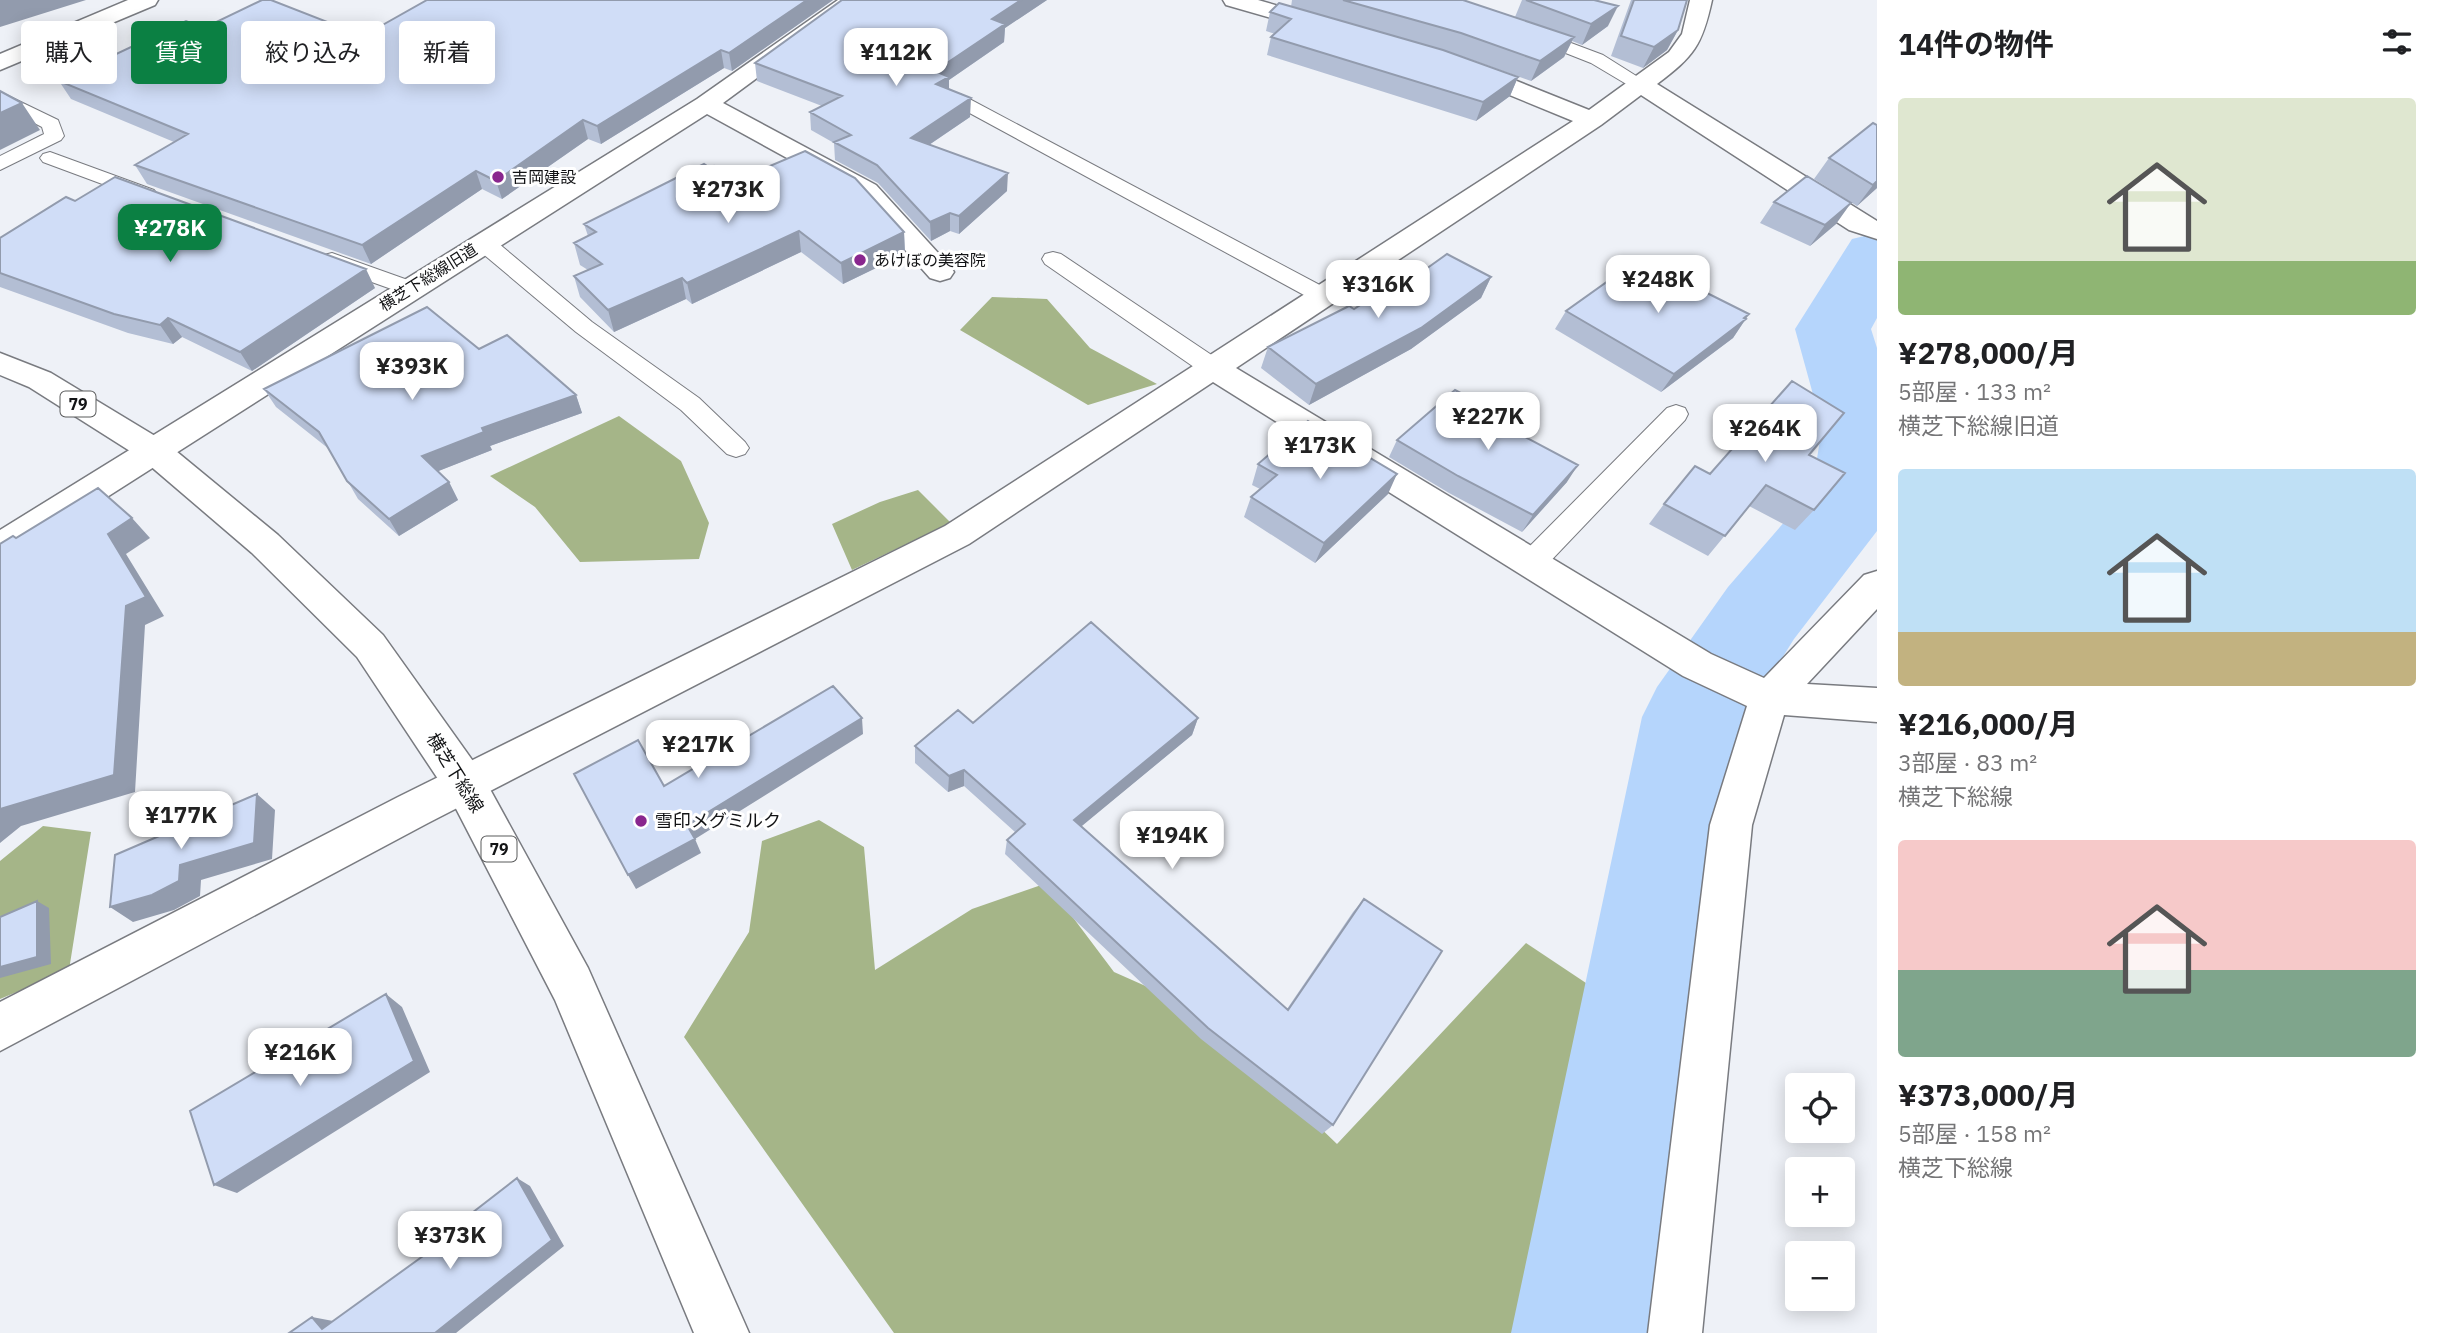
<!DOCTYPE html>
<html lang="ja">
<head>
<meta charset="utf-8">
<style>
  :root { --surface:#fff; --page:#f2f2f2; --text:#202124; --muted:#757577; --accent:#0b8043 }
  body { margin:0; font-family:"IBM Plex Sans","Noto Sans JP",sans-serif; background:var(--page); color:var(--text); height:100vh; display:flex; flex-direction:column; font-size:26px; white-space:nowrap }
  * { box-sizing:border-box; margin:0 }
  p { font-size:23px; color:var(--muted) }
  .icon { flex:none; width:38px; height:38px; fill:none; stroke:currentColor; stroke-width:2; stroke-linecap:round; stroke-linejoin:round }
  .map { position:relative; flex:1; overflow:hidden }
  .panel { display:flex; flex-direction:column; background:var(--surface); width:560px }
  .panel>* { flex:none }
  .top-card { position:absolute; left:21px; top:21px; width:665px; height:63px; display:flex; gap:14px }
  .tools { position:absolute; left:1785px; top:1073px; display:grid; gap:14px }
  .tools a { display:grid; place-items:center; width:70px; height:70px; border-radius:7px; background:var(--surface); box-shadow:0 4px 18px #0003; font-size:35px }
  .price { position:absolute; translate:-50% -60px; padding:0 16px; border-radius:14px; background:#fff; color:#222; font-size:23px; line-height:46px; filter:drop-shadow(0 2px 4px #0008) }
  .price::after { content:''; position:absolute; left:50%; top:42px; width:21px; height:16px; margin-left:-10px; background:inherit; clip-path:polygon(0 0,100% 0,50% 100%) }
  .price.selected { background:var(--accent); color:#fff }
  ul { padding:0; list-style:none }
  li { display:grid; align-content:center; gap:14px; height:371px; padding:0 21px }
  li span { display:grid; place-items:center; height:217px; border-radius:7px; color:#555 }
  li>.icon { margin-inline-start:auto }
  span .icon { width:126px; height:126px; fill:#fffc; stroke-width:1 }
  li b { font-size:30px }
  h2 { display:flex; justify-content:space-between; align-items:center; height:84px; padding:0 21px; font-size:30px }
  .tag { padding:0 24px; border-radius:7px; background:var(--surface); box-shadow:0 4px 18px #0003; font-size:24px; line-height:63px }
  .tag.selected { background:var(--accent); color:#fff }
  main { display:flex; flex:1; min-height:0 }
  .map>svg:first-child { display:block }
</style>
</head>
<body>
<main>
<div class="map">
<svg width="1877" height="1333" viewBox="0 0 1877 1333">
  <rect width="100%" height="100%" fill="#eef1f7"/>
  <path fill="#a5b588" d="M 992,297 L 1047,299 L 1090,348 L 1157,384 L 1088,405 L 960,330 Z
    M 619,416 L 681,461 L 709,523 L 699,559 L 580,562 L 535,507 L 490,476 Z
    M 918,490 L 951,523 L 852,570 L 832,524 L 880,502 Z
    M 819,820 L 864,847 L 875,970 L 972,909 L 1047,883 L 1114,972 L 1195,1008 L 1337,1144 L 1526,943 L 1589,985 L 1525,1333 L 894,1333 L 684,1037 L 749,932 L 762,841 Z
    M 43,826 L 91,832 L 69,970 L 0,999 L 0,861 Z"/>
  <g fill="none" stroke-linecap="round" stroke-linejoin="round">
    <path fill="#b5d5fc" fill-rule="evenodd" d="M 1877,233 L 1877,318 L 1871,329 L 1877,348 L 1877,531 L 1794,639 L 1740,725 L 1649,1333 L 1511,1333 L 1642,717 L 1657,687 L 1728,587 L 1812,490 L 1822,427 L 1795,329 L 1852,239 Z"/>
    <defs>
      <path id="lane" d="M 1531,28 L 1603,55 L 1649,84 L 1640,90 L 1633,88 L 1591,63 L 1525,37 L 1522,33 Z
        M 0,92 L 58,120 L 64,136 L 61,140 L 0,170 L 0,156 L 44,134 L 42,127 L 0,105 Z
        M 960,94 L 1331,291 L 1334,296 L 1331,301 L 1315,301 L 953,104 L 951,100 Z
        M 50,152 L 154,190 L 157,194 L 154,198 L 140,198 L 43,162 L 40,158 L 43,154 Z
        M 484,236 L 492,238 L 592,322 L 699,398 L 745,442 L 749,448 L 745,454 L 736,457 L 727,454 L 681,410 L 576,332 L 476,248 L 473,243 L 476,238 Z
        M 1053,252 L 1061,254 L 1222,362 L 1225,368 L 1222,374 L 1213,376 L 1204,374 L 1045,264 L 1042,259 L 1045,254 Z
        M 332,253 L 419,284 L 422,289 L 419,294 L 411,296 L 324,265 L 321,260 L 324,255 Z
        M 1676,405 L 1685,408 L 1688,414 L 1685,420 L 1541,571 L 1531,574 L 1521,571 L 1517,563 L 1521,555 L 1667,408 Z"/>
      <path id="street" d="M 838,0 L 863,0 L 723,103 L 876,185 L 950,266 L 954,272 L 950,278 L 940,281 L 930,278 L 858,197 L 707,114 L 13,557 L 0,560 L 0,530 L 697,99 Z
        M 1223,0 L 1258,0 L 1331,21 L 1334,26 L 1331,31 L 1323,33 L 1226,5 Z
        M 1690,0 L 1712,0 C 1702,46 1694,56 1657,84 L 1877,221 L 1877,239 L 1849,230 L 1641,95 L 1601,125 L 1236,368 L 1711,654 L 1764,678 L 1864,575 L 1877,571 L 1877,609 L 1807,684 L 1877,688 L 1877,722 L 1784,715 L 1752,825 L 1702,1333 L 1648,1333 L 1710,825 L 1747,706 L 1683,676 L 1213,382 L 969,544 L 428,823 L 0,1051 L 0,1002 L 398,797 L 945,526 L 1573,121 L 1456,73 L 1452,68 L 1456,63 L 1472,63 L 1589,110 L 1669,52 L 1682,34 Z"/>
      <path id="primary" d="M 0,353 L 51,373 L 165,442 L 278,535 L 383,635 L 480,771 L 588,968 L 749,1333 L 694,1333 L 555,1000 L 450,797 L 357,657 L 252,553 L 141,458 L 29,387 L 0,375 Z"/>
      <path id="highway" d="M 128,0 L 158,0 L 155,5 L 0,70 L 0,54 Z"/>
    </defs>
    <use href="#lane" stroke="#797b80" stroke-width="2"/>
    <use href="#street" stroke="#797b80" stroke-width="3"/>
    <use href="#primary" stroke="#797b80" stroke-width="3"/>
    <use href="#highway" stroke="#797b80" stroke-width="3"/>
    <use href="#lane" fill="#fff" fill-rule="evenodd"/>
    <use href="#street" fill="#fff" fill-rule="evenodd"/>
    <use href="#primary" fill="#fff" fill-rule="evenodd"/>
    <use href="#highway" fill="#fff" fill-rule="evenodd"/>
  </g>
  <path fill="#b3bed4" d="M 427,0 L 833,0 L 732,71 L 724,68 L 601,144 L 588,139 L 502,199 L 482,189 L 371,264 L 147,184 L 135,165 L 174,142 L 71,99 L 59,81 L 204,28 L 363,36 Z
    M 842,0 L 1047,0 L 1005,28 L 1004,42 L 949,80 L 949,90 L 970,117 L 929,145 L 1007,191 L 959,234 L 950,231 L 931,241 L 878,183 L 835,160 L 834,143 L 811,130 L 810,112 L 822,106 L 757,81 L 755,63 Z
    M 1292,0 L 1463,0 L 1515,17 L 1522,0 L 1594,0 L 1608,26 L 1582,45 L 1572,41 L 1564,57 L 1531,81 L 1453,53 L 1518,77 L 1510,96 L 1476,121 L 1267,55 L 1271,37 L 1275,34 L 1266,31 L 1270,12 L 1291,7 Z
    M 1631,0 L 1687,0 L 1678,30 L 1667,50 L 1643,68 L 1611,56 Z
    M 1877,125 L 1877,188 L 1857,206 L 1814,179 L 1829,158 Z
    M 710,168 L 735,181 L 904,232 L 905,254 L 843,284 L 801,252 L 692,304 L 686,299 L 614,332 L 580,297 L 574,276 L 588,270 L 580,265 L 574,243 L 588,236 L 584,224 Z
    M 75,201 L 375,288 L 252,371 L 182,337 L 173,344 L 128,333 L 0,287 L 0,238 Z
    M 1774,202 L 1836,224 L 1810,246 L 1760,223 Z
    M 1491,277 L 1481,298 L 1411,349 L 1309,405 L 1261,368 L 1268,347 L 1354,309 L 1412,279 Z
    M 1566,311 L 1749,314 L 1733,338 L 1661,392 L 1555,329 Z
    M 479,349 L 576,395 L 582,413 L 490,446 L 492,450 L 438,471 L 449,482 L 458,500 L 399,536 L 358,499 L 329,449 L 276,407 L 264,389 Z
    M 1516,423 L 1512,430 L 1567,482 L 1522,532 L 1449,493 L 1389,457 L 1397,440 Z
    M 1809,455 L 1814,510 L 1795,530 L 1749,506 L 1708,556 L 1649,524 L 1664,504 L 1710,474 Z
    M 1258,464 L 1388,494 L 1315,563 L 1244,517 L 1251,497 L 1260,489 L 1252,485 Z
    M 1198,718 L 1192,735 L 1081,826 L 1287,1009 L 1353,912 L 1364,899 L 1333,1125 L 1322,1134 L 1201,1039 L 1005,854 L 1007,840 L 1015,832 L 964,786 L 948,792 L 915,763 L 915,746 L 973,723 Z"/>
  <path fill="#929bad" d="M 0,0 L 86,0 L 0,27 Z
    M 807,0 L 833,0 L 732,71 L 729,53 Z
    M 1021,0 L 1047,0 L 1005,28 L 1004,42 L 949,80 L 949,96 L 936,102 L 935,71 L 992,19 Z
    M 1618,6 L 1608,26 L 1582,45 L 1591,24 Z
    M 1678,30 L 1667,50 L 1643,68 L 1654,47 Z
    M 1574,37 L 1564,57 L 1531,81 L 1540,61 Z
    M 721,50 L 724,68 L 601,144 L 597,126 Z
    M 1518,77 L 1510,96 L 1476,121 L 1483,102 Z
    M 971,98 L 970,117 L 911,157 L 911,138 Z
    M 22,103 L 40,130 L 0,150 L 0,113 Z
    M 583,120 L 588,139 L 502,199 L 496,181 Z
    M 476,171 L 482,189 L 371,264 L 362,245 Z
    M 1008,173 L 1007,191 L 959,234 L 959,216 Z
    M 1877,181 L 1877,188 L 1857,206 L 1873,185 Z
    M 1851,203 L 1836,224 L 1810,246 L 1825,225 Z
    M 950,213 L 950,231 L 931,241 L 930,222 Z
    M 799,231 L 801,252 L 692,304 L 687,283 Z
    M 904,232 L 905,254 L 843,284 L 841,263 Z
    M 366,269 L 375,288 L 252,371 L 240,352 Z
    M 1491,277 L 1481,298 L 1411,349 L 1309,405 L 1316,384 Z
    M 682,278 L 686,299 L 614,332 L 608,310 Z
    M 1749,314 L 1733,338 L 1661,392 L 1674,374 Z
    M 168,318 L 182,337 L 173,344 L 160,325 Z
    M 576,395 L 582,413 L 490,446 L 492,450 L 431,474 L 422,456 L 482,428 Z
    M 1578,465 L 1567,482 L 1522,532 L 1533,515 Z
    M 1397,474 L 1388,494 L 1315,563 L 1324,543 Z
    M 449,482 L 458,500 L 399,536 L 389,519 Z
    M 132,518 L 150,538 L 126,554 L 164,616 L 145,625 L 135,792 L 21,826 L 0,843 L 0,809 L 126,606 L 108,534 Z
    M 862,718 L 863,734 L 695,839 L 701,853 L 636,889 L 628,875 L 687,825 Z
    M 1198,718 L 1192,735 L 1071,835 L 1074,820 Z
    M 964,770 L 964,786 L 948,792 L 949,776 Z
    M 257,794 L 275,810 L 272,859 L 201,880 L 200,896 L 174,910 L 133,922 L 110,907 L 180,865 Z
    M 37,901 L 49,908 L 51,964 L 0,978 L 0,967 Z
    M 386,994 L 402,1007 L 430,1072 L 237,1193 L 214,1185 Z
    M 517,1178 L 530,1186 L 564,1246 L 456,1333 L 435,1333 Z
    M 312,1317 L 333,1321 L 322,1329 Z"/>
  <path fill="#d0ddf7" stroke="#929bad" stroke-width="2" d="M 262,0 L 271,0 L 363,36 L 427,0 L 807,0 L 729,53 L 721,50 L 597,126 L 583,120 L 496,181 L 476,171 L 362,245 L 135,165 L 188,134 L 59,81 L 186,21 L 204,28 Z
    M 842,0 L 1021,0 L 992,19 L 1005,24 L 935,71 L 949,77 L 936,84 L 971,98 L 911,138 L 1008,173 L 959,216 L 950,213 L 930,222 L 877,165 L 834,142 L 851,135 L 810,112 L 842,96 L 755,63 Z
    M 1343,0 L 1463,0 L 1574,37 L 1540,61 L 1461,33 Z
    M 1526,0 L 1594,0 L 1618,6 L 1591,24 Z
    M 1634,0 L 1687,0 L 1678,30 L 1654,47 L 1621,36 Z
    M 1279,3 L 1443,50 L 1518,77 L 1483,102 L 1271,37 L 1291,19 L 1270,12 Z
    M 0,91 L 22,103 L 0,113 Z
    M 1873,123 L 1877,125 L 1877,181 L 1873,185 L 1829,158 Z
    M 805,151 L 855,178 L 904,232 L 841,263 L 799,231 L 687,283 L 682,278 L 608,310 L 574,276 L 602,264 L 574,243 L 596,232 L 584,224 L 704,164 L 710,168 L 714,166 L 735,181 Z
    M 1807,176 L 1851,203 L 1825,225 L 1774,202 Z
    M 115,177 L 366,269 L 240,352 L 168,318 L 160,325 L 114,314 L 0,273 L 0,238 L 66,197 L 75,201 Z
    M 1447,254 L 1491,277 L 1421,328 L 1316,384 L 1268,347 L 1349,306 L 1354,309 L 1403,277 L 1412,279 Z
    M 1639,259 L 1749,314 L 1744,318 L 1746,319 L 1674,374 L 1566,311 Z
    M 427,307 L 479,349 L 507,335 L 576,395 L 482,428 L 484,432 L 422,456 L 449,482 L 389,519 L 347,481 L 319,432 L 264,389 Z
    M 1792,381 L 1844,413 L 1809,455 L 1845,473 L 1814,510 L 1766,485 L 1725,536 L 1664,504 L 1695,466 L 1710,474 Z
    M 1455,390 L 1516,423 L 1510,429 L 1578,465 L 1533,515 L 1458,476 L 1397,440 Z
    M 1308,421 L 1397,474 L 1324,543 L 1251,497 L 1277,475 L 1258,464 Z
    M 98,488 L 132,518 L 108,534 L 146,597 L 126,606 L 114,775 L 0,809 L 0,544 L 13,536 L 16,538 Z
    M 1091,622 L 1198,718 L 1074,820 L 1288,1010 L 1364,899 L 1442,951 L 1333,1125 L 1208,1028 L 1007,840 L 1025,824 L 964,770 L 949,776 L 915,746 L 958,710 L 973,723 Z
    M 833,686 L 862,718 L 687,825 L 695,839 L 628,875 L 574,774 L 638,740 L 664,786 Z
    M 257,794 L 254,843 L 180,865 L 179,881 L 152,895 L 110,907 L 115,855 Z
    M 37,901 L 37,957 L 0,967 L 0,917 Z
    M 386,994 L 414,1061 L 214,1185 L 190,1111 Z
    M 517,1178 L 552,1240 L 435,1333 L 289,1333 L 312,1317 L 322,1329 L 430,1251 L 428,1247 Z"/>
  <g fill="#89268e" stroke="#fff" stroke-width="2.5">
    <circle cx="498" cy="177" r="7"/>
    <circle cx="860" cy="260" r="7"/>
    <circle cx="641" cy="821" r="7"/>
  </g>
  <g text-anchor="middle" stroke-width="6" stroke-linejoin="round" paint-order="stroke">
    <g font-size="16" fill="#121315" stroke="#fff" text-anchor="start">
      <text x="512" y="183">吉岡建設</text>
      <text x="874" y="266">あけぼの美容院</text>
    </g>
    <g font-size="16" fill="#121315" stroke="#fff">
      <text transform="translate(428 277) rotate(-32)" y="6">横芝下総線旧道</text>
    </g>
    <g fill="#fff" stroke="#595a5b" stroke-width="2">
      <rect x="60.5" y="391.5" width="35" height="25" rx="5"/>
      <rect x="481.5" y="836.5" width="35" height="25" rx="5"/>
    </g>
    <g font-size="16" font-weight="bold" fill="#121315">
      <text x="78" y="410">79</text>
      <text x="499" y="855">79</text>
    </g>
    <g font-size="18" fill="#121315" stroke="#fff">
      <text transform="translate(455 773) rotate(58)" y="6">横芝下総線</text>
    </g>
    <g font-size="18" fill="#121315" stroke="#fff" text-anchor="start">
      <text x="655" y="827">雪印メグミルク</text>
    </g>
  </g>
</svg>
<div class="tools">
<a><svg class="icon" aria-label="locate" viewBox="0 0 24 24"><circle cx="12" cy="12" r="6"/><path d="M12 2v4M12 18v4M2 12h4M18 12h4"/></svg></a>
<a>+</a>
<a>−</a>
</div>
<b class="price" style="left:896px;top:88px">¥112K</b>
<b class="price" style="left:728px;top:225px">¥273K</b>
<b class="price selected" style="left:170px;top:264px">¥278K</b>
<b class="price" style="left:1658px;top:315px">¥248K</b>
<b class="price" style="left:1378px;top:320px">¥316K</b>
<b class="price" style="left:412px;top:402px">¥393K</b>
<b class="price" style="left:1488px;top:452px">¥227K</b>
<b class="price" style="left:1765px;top:464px">¥264K</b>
<b class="price" style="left:1320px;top:481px">¥173K</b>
<b class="price" style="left:698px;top:780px">¥217K</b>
<b class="price" style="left:181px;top:851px">¥177K</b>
<b class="price" style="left:1172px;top:871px">¥194K</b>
<b class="price" style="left:300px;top:1088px">¥216K</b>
<b class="price" style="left:450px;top:1271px">¥373K</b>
<div class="top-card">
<a class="tag">購入</a>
<a class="tag selected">賃貸</a>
<a class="tag">絞り込み</a>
<a class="tag">新着</a>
</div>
</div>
<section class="panel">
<h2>14件の物件<svg class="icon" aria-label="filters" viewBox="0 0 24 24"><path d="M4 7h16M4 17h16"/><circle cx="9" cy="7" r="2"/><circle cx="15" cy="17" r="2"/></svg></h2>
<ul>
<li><span style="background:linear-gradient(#dfe7d0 75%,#8fb573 0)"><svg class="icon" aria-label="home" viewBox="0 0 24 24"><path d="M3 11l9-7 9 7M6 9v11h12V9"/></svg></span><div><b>¥278,000/月</b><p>5部屋 · 133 m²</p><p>横芝下総線旧道</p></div></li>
<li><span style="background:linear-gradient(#bfe0f5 75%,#c2b280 0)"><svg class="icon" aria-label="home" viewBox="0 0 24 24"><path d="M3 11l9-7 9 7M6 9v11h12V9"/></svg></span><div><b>¥216,000/月</b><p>3部屋 · 83 m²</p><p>横芝下総線</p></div></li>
<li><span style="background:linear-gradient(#f6c9c9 60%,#7fa58c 0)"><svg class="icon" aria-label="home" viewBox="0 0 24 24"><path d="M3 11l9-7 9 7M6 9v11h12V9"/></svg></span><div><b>¥373,000/月</b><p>5部屋 · 158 m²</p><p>横芝下総線</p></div></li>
</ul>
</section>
</main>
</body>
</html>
